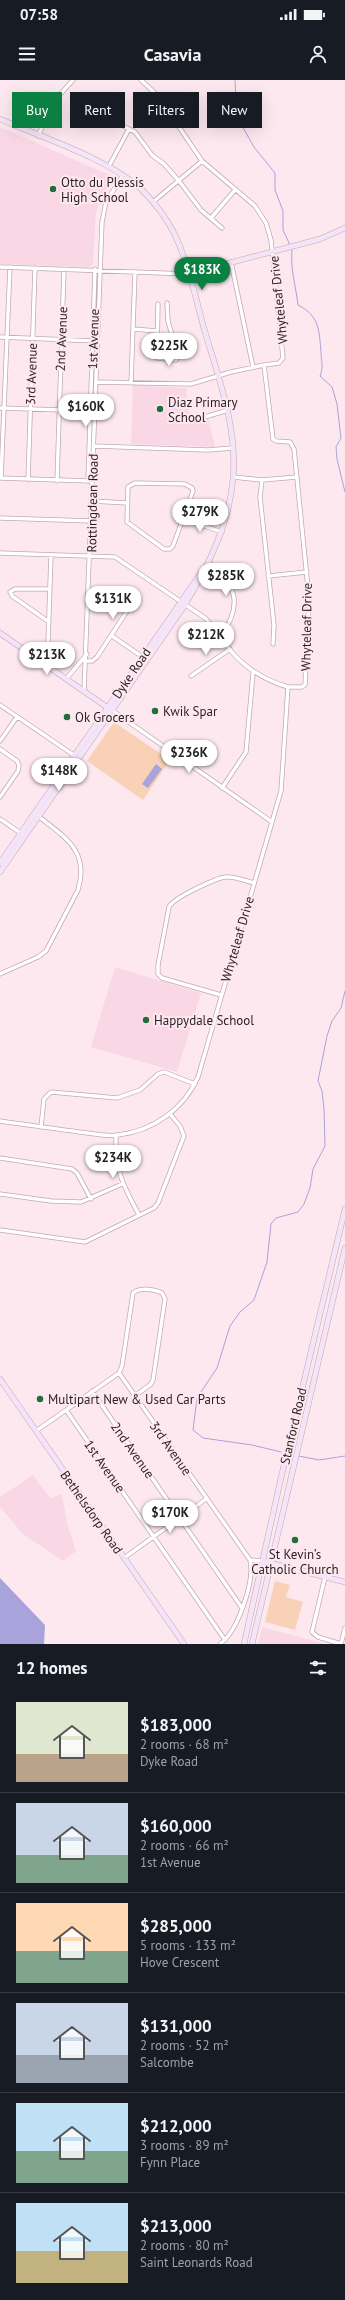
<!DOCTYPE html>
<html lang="en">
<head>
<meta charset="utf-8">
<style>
  :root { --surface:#171b24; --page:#242831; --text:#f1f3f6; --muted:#9ea1a6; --line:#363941; --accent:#0b8043 }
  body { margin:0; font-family:"PT Sans",sans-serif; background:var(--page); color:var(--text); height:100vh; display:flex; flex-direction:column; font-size:15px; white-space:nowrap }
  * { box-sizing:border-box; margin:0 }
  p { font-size:13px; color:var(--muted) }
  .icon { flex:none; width:22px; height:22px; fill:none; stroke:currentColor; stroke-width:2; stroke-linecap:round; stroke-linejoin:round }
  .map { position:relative; height:1564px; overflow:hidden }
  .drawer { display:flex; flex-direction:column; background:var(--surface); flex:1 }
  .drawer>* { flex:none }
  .top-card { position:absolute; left:12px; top:12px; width:321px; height:36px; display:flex; gap:8px }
  .price { position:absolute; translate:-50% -34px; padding:0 9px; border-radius:14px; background:#fff; color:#222; font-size:13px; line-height:26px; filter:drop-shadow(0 1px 2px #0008) }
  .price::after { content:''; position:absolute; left:50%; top:24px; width:12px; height:9px; margin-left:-6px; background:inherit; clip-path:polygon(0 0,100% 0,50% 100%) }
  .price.current { background:var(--accent); color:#fff }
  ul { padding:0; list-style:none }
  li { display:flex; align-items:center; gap:12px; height:100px; padding:0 16px }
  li+li { border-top:1px solid var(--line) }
  li span { display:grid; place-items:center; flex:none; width:112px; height:80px; border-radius:0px; color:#555 }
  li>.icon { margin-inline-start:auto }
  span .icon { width:48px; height:48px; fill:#fffc; stroke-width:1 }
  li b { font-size:17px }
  h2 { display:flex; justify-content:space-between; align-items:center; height:48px; padding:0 16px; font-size:17px }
  .pill { padding:0 14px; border-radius:0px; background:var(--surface); box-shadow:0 4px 16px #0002; font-size:14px; line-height:36px }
  .pill.current { background:var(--accent); color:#fff }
  .status { display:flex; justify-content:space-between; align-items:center; height:28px; padding:0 20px; background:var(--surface); direction:ltr }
  .status svg { height:11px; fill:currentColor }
  header { display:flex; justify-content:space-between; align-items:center; height:52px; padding:0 16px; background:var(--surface); font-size:18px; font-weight:700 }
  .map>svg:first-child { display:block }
</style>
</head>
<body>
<div class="status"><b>07:58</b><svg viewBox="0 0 49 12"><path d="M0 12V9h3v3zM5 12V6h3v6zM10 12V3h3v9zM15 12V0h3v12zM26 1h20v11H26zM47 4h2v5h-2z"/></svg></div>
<header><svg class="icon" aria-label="menu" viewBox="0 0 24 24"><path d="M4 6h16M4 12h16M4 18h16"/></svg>Casavia<svg class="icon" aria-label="person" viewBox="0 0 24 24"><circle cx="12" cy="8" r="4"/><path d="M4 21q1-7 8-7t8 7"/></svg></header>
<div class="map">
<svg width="345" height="1564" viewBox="0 0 345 1564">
  <rect width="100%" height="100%" fill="#fee8f0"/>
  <path fill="#fad7e5" d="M 0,47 L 110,95 L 112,100 L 101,118 L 96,133 L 93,184 L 90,187 L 0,184 Z
    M 133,305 L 187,308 L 186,321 L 192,342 L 208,338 L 215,367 L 131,364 Z
    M 115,887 L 201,913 L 177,992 L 91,967 Z
    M 33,1395 L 50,1418 L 62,1414 L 67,1443 L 76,1471 L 63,1481 L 23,1454 L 0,1427 L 0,1417 Z
    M 262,1547 L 322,1563 L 322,1564 L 258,1564 Z"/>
  <path fill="#f9d1b6" d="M 114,642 L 170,680 L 143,720 L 87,681 Z
    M 275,1501 L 290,1505 L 286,1517 L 303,1522 L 295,1550 L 265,1542 Z"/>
  <path fill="#a9a3dc" d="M 156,684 L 162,689 L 148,708 L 142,704 Z
    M 0,1498 L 45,1545 L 44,1564 L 0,1564 Z"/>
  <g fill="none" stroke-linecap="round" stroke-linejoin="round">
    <path stroke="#a9a3dc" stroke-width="1" d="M 235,0 L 236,20 L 238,23 L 237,37 L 254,67 L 275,93 L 275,110 L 283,131 L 283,150 L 290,165
      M 292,170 C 290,189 296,206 298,225 C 320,236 319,251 321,272 C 321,282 324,286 320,296 L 332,307 L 337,324 L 341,358 L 336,367 L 337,379 L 345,412
      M 281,1372 L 252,1365 L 203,1358 L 193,1350 L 197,1318 L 217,1288 L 230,1246 L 240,1232 L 254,1220 L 267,1182 L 271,1144 L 276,1138 L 298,1132 L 304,1124 L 310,1108 L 313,1089 L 325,1066 L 324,1029 L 322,1011 L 318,1001 L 327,956 L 332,941 L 341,928 L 345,911
      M 299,1376 L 319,1380 L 345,1376"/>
    <defs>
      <path id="street" d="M 97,33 L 135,52 L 152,75 L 164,84 L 179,101 L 201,130 L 222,148
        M 38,56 L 54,21 L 73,0
        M 109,86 L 129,49
        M 153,122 L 202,81
        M 211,138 L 235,110
        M 231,182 L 253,287
        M 0,187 L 188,194
        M 158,224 L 157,278 L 176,280 L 178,277 L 168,241 L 167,223
        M 133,249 L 157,251
        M 0,257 L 95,261
        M 96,302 L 191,304 L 231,292 L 264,285
        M 131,303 L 135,192
        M 0,328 L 93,331
        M 195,340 L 228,330
        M 94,366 L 208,370 L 233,368
        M 233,397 L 262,400 L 297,397
        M 0,398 L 90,401
        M 1,398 L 10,187
        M 28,400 L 35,188
        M 262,400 L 260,417 L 274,545 L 273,564
        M 57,401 L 64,189
        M 88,401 L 95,189
        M 135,403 L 185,404 L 192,408 L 193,411 L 173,466 L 170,469 L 164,469 L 127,442 L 128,407 Z
        M 92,421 L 127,423
        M 0,438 L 92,441
        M 183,439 L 222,452
        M 0,473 L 115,477 L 205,538 C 215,548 222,559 230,570 C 246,589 264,600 288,607
        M 208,482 C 237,505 243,525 221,556
        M 268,496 L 307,492
        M 49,542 L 12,516 L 10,512 L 15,509 L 50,509
        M 112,556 L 144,578
        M 38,579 L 48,562 L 51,475
        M 87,581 L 92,581 L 97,577 L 127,531 C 123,517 101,512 89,510
        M 191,596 L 230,569
        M 66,599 L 87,574
        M 84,612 L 102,142 L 106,122 L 123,95
        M 0,625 L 75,676
        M 113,631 L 272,742
        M 0,661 L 17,637
        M 0,669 L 17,681 L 19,685 L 18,691 L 0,717
        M 222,708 L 246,672 L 253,593
        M 0,739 L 22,754
        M 0,894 L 38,877 L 46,871 L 78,810 C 90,770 64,757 37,735
        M 221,915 L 162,898 L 158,894 L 158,885 L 169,827 C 173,818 216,798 226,797 C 235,796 245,801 254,803
        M 0,1041 C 26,1045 52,1048 79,1052 C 91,1053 105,1057 118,1055 C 153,1051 184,1029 198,997 L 281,711 L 288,607 L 302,607 L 305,605 L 309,518 L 294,369 L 290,362 L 276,361 L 273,359 L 264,285 L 279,283 L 283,278 L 271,160 L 266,143 L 255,126 L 202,81 L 158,16 L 141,0
        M 41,1047 L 44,1019 L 51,1012 L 117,1018 L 140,1010 L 158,994 L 164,992 L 195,1004
        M 116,1056 C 115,1091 123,1105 139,1135
        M 0,1078 L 72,1089 L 77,1093 L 91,1119
        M 0,1114 L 51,1121 L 81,1122 L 122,1104
        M 0,1150 L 85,1162 L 154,1128 L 158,1123 L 184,1056 L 180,1046 L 170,1034
        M 119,1293 L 250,1480 L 263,1481
        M 92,1311 L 242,1528
        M 66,1330 L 225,1560
        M 36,1351 L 119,1293 L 122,1286 L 133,1213 C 140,1207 154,1209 162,1213 L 165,1219 L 153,1300 L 151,1304 L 135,1316
        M 124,1478 L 206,1419
        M 325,1497 L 312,1552 L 318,1557 L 341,1564 L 345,1548
        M 220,1564 C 238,1551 255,1501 250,1480"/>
      <path id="secondary" d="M 0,39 C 43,58 110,79 143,111 C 156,124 167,139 175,155 C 188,183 195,215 203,245 C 217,294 238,346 233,399 C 229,445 208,486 185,525 L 0,792
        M 188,194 L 320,159 L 345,148
        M 0,553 L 111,630
        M 0,783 L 201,493
        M 0,1299 L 184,1564
        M 263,1481 L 345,1502
        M 244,1564 L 281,1398 L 345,1129
        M 252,1564 L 345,1168"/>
    </defs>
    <use href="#street" stroke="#c2a8b2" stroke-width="5"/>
    <use href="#secondary" stroke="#c2a8b2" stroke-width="6"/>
    <use href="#street" stroke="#fff" stroke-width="3.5"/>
    <use href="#secondary" stroke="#f4e4f7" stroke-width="5"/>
  </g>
  <g fill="#236d3a" stroke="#fee8f0" stroke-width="1.5">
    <circle cx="53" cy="109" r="4"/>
    <circle cx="160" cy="329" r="4"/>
    <circle cx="155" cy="631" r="4"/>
    <circle cx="67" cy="637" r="4"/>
    <circle cx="146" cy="940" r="4"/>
    <circle cx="40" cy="1319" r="4"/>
    <circle cx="295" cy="1460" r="4"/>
  </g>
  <g text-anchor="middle" stroke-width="4" stroke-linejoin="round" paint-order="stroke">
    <g font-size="13" fill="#291f23" stroke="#fee8f0" text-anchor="start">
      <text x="61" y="107">Otto du Plessis<tspan x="61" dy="15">High School</tspan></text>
      <text x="168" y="327">Diaz Primary<tspan x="168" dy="15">School</tspan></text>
      <text x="163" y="636">Kwik Spar</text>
      <text x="75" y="642">Ok Grocers</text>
      <text x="154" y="945">Happydale School</text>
      <text x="48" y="1324">Multipart New &amp; Used Car Parts</text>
      <text x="295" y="1479" text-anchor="middle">St Kevin’s<tspan x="295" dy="15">Catholic Church</tspan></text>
    </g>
    <g font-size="13" fill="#291f23" stroke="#fee8f0">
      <text transform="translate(278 220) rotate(-96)" y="5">Whyteleaf Drive</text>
      <text transform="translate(61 259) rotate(-88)" y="5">2nd Avenue</text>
      <text transform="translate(93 259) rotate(-88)" y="5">1st Avenue</text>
      <text transform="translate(31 294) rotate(-88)" y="5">3rd Avenue</text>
      <text transform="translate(92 423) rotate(-89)" y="5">Rottingdean Road</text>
      <text transform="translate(306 547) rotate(-89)" y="5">Whyteleaf Drive</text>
      <text transform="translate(131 593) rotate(-56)" y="5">Dyke Road</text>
      <text transform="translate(237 859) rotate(-74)" y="5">Whyteleaf Drive</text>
      <text transform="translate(293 1346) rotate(-77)" y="5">Stanford Road</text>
      <text transform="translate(171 1368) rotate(55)" y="5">3rd Avenue</text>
      <text transform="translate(133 1370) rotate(55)" y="5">2nd Avenue</text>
      <text transform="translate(105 1386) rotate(55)" y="5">1st Avenue</text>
      <text transform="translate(92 1432) rotate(55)" y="5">Bethelsdorp Road</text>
    </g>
  </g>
</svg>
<b class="price current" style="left:202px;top:211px">$183K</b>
<b class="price" style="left:169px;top:287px">$225K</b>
<b class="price" style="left:86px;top:348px">$160K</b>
<b class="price" style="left:200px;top:453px">$279K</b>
<b class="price" style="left:226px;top:517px">$285K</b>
<b class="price" style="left:113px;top:540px">$131K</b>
<b class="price" style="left:206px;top:576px">$212K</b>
<b class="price" style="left:47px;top:596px">$213K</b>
<b class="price" style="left:189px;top:694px">$236K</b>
<b class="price" style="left:59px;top:712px">$148K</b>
<b class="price" style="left:113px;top:1099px">$234K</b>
<b class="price" style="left:170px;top:1454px">$170K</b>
<div class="top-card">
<a class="pill current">Buy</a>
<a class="pill">Rent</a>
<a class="pill">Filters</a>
<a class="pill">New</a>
</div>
</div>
<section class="drawer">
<h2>12 homes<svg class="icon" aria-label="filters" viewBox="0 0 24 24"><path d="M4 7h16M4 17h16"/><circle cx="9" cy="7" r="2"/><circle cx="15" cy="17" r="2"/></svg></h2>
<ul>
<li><span style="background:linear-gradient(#dfe7d0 65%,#b9a48a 0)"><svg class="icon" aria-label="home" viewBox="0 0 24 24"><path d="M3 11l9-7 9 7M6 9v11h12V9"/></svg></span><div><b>$183,000</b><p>2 rooms · 68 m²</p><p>Dyke Road</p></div></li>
<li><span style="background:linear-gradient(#c9d6e8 65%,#7fa58c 0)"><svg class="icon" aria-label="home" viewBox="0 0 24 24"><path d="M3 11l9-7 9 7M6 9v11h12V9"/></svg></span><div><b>$160,000</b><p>2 rooms · 66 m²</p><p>1st Avenue</p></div></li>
<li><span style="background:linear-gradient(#ffd9b3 60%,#7fa58c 0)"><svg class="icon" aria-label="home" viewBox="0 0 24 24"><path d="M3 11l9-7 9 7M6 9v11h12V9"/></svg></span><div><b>$285,000</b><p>5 rooms · 133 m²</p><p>Hove Crescent</p></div></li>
<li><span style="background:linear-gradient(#c9d6e8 65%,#9aa5b1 0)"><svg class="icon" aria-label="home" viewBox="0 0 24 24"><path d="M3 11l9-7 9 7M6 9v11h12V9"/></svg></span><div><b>$131,000</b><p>2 rooms · 52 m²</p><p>Salcombe</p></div></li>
<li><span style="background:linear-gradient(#bfe0f5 60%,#7fa58c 0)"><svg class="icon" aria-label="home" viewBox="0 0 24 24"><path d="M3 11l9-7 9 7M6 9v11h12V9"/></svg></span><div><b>$212,000</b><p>3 rooms · 89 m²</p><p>Fynn Place</p></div></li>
<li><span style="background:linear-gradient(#bfe0f5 60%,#c2b280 0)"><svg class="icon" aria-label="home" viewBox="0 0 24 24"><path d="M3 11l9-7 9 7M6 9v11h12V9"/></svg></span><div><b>$213,000</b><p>2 rooms · 80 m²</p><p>Saint Leonards Road</p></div></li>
</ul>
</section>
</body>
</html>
